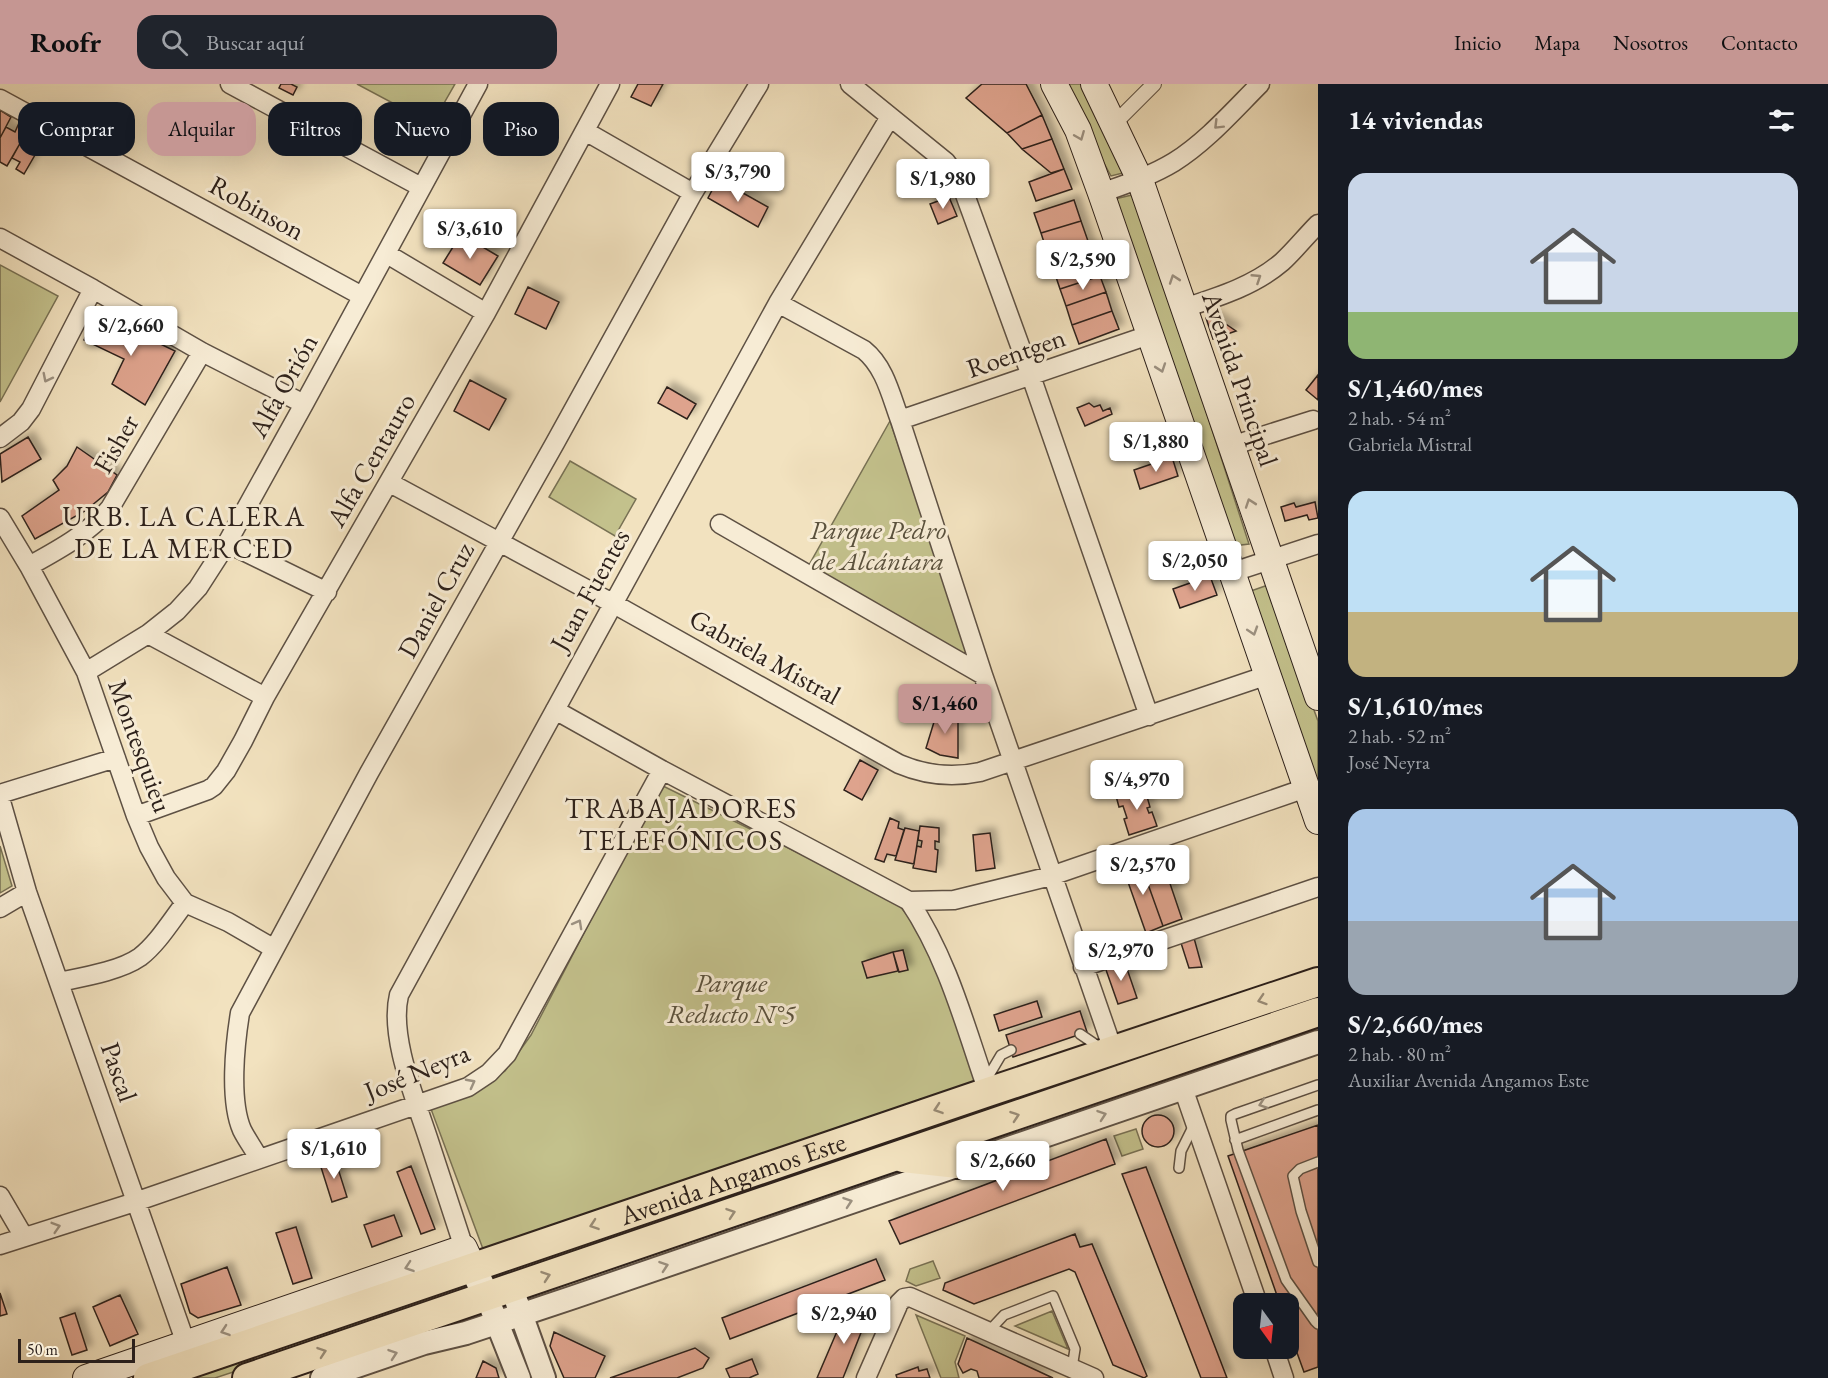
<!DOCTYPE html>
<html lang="es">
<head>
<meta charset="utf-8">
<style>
  :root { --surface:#171b24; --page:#20242c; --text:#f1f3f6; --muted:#9ea1a6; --accent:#c59692 }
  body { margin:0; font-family:"EB Garamond",serif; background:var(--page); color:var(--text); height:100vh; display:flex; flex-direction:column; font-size:22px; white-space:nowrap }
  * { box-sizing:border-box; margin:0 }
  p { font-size:20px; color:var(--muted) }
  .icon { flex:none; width:33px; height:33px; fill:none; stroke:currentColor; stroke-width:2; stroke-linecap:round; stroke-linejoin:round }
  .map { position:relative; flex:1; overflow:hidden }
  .details { display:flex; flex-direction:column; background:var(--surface); width:510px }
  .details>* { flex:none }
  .guide { position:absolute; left:18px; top:18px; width:570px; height:54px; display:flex; gap:12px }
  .needle { width:39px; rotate:165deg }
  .tools { position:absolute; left:1233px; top:1209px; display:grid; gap:12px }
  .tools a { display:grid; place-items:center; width:66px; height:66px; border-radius:12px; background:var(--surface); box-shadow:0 6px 24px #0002; font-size:30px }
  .scale { position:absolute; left:18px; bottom:15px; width:117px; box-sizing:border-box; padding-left:6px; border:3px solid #2d211b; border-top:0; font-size:16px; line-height:21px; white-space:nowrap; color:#2d211b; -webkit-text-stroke:4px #f7ecd5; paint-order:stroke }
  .price { position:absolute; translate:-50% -51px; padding:0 14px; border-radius:6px; background:#fff; color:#222; font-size:20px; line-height:39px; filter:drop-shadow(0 2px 3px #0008) }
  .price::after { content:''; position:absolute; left:50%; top:36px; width:18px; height:14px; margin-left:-9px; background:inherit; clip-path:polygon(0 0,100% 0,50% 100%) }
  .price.on { background:var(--accent); color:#111 }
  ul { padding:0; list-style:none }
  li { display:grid; align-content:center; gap:12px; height:318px; padding:0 30px }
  li span { display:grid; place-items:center; height:186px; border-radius:18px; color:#555 }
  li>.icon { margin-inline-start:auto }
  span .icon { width:108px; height:108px; fill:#fffc; stroke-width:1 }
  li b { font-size:26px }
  h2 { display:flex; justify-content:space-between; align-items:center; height:72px; padding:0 30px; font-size:26px }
  .tag { padding:0 21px; border-radius:18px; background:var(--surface); box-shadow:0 6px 24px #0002; font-size:21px; line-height:54px }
  .tag.on { background:var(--accent); color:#111 }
  header { display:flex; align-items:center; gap:36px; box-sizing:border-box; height:84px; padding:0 30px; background:var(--accent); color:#111 }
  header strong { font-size:28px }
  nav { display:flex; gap:33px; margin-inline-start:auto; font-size:21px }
  .search { width:420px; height:54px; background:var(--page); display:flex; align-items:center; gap:15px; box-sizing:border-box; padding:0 21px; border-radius:18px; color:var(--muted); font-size:22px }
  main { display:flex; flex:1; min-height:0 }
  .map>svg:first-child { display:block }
</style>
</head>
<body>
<header>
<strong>Roofr</strong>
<div class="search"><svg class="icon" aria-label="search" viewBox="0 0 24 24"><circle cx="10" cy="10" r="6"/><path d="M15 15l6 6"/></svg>Buscar aquí</div>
<nav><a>Inicio</a><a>Mapa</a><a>Nosotros</a><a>Contacto</a></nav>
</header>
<main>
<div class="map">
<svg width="1318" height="1294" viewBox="0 0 1318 1294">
  <defs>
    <filter id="shadow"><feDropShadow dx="5.5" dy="-5.5" stdDeviation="3" flood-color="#0004"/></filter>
  </defs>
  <rect width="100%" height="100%" fill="#f2e2bf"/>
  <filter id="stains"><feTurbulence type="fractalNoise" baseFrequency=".00333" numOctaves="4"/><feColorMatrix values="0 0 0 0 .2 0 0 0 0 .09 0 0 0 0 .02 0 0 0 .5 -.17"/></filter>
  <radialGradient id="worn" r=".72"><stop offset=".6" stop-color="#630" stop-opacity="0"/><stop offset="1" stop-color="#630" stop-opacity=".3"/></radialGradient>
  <path fill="#c3c18c" stroke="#787154" stroke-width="1.5" d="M 357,0 L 455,0 L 432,40 Z
    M 1061,0 L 1087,0 L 1127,88 L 1111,92 Z
    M 1136,110 L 1249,460 L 1233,462 L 1115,115 Z
    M 0,181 L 58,212 L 0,318 Z
    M 890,337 L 972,576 L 809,481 Z
    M 570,377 L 636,415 L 615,452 L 549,413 Z
    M 1268,501 L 1318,637 L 1318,712 L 1248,508 Z
    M 661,701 L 896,817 L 918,845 L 940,885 L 981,1000 L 483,1165 L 431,1025 L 475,1008 L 505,987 L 531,951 Z
    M 0,762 L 12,802 L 0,809 Z
    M 1136,1045 L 1143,1065 L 1122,1072 L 1114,1052 Z
    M 933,1177 L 940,1194 L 916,1202 L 906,1197 L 910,1185 Z
    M 432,1206 L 437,1221 L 215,1294 L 173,1294 Z
    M 1052,1227 L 1068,1265 L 1015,1242 Z
    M 916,1231 L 965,1252 L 955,1278 L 959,1294 L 941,1294 Z"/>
  <path fill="#dea38d" stroke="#2d211b" stroke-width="1.5" filter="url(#shadow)" d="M 281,0 L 291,0 L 297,3 L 293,11 L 279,4 Z
    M 638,0 L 663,0 L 651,22 L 631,13 Z
    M 982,0 L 1026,0 L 1042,31 L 1007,49 L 966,14 Z
    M 0,26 L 11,33 L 0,54 Z
    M 1042,31 L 1052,55 L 1022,65 L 1007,49 Z
    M 335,33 L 354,40 L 351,48 L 332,41 Z
    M 19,39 L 29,44 L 7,82 L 0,78 L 0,54 L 6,43 L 15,48 Z
    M 23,54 L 39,64 L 24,90 L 16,85 L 20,78 L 12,74 Z
    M 1052,55 L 1064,85 L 1051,89 L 1022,65 Z
    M 1064,85 L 1072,105 L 1036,117 L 1029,98 Z
    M 718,95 L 768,123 L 758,143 L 708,114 Z
    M 949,113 L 957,132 L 938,140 L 930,120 Z
    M 1074,116 L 1081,137 L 1041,149 L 1034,129 Z
    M 1081,137 L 1088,157 L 1048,171 L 1041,149 Z
    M 461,150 L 498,172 L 480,201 L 443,179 Z
    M 1088,157 L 1094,174 L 1054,187 L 1048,171 Z
    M 1094,174 L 1100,192 L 1060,205 L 1054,187 Z
    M 1100,192 L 1106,208 L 1066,222 L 1060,205 Z
    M 528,203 L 559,218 L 546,245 L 515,230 Z
    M 1106,208 L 1112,227 L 1072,241 L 1066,222 Z
    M 1112,227 L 1119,245 L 1079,260 L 1072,241 Z
    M 97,229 L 175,267 L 145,321 L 112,300 L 124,275 L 84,256 Z
    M 1214,232 L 1236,247 L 1213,255 L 1206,234 Z
    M 1318,291 L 1318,316 L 1306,306 Z
    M 470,296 L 506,315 L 489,346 L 454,327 Z
    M 667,303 L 696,320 L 687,335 L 658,319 Z
    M 1089,319 L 1094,323 L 1100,321 L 1103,327 L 1110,324 L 1112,330 L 1085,342 L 1077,324 Z
    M 28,353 L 41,375 L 2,398 L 0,370 Z
    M 77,363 L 117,391 L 108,408 L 85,427 L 35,455 L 22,432 L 59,406 L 53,396 L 67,382 Z
    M 1172,373 L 1178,392 L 1140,405 L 1134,386 Z
    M 1315,418 L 1318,434 L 1309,436 L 1307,431 L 1285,437 L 1281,423 L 1294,419 L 1296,423 Z
    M 1210,492 L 1217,511 L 1180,524 L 1173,505 Z
    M 938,625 L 958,630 L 958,674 L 940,671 L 926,664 Z
    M 860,676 L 878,686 L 862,716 L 844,706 Z
    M 1144,702 L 1150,723 L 1147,724 L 1149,729 L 1152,728 L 1157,742 L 1129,751 L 1124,735 L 1127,734 L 1123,722 L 1119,723 L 1116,712 L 1130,707 L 1131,712 L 1136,710 L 1134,705 Z
    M 890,734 L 899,738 L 898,744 L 904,746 L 896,772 L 887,770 L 884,778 L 875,775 Z
    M 920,742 L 939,744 L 939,758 L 935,757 L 935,765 L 938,766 L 936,788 L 913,784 L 917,762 L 921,763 L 922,757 L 918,756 Z
    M 905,744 L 919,747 L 914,780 L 895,776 Z
    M 990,749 L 995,784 L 976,787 L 973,751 Z
    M 1160,770 L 1182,835 L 1163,842 L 1139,775 Z
    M 1139,775 L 1163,842 L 1146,849 L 1122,781 Z
    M 1194,854 L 1202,883 L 1189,884 L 1181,859 Z
    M 903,866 L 908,886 L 899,888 L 893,868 Z
    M 893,868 L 898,887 L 867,894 L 862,878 Z
    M 1124,876 L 1137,914 L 1118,920 L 1105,883 Z
    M 1037,917 L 1042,933 L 999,947 L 994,931 Z
    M 1080,927 L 1087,948 L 1013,973 L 1006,951 Z
    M1142 1047a16 16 0 1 1 32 0a16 16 0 1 1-32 0Z
    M 1318,1041 L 1318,1283 L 1304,1288 L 1288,1244 L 1288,1220 L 1280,1220 L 1228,1072 Z
    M 1106,1055 L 1115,1080 L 900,1160 L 889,1137 Z
    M 335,1075 L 347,1113 L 332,1118 L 320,1080 Z
    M 411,1082 L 435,1145 L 421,1150 L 397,1088 Z
    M 1146,1083 L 1227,1294 L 1201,1294 L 1122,1090 Z
    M 394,1131 L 402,1152 L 372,1163 L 364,1141 Z
    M 296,1143 L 312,1194 L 293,1200 L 276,1149 Z
    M 1075,1150 L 1080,1163 L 1092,1160 L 1147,1292 L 1144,1294 L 1113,1281 L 1075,1188 L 1069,1185 L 974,1220 L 943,1206 L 945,1199 Z
    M 876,1175 L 885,1196 L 730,1255 L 722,1234 Z
    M 227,1183 L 241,1221 L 198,1234 L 190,1229 L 181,1200 Z
    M 0,1209 L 7,1230 L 0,1232 Z
    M 120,1211 L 138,1250 L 110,1262 L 93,1223 Z
    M 864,1223 L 870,1226 L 843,1294 L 817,1294 L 844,1231 Z
    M 75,1229 L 87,1266 L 72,1271 L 60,1234 Z
    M 554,1248 L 605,1272 L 595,1294 L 564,1294 L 550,1262 Z
    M 967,1254 L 1053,1294 L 979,1294 L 977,1287 L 971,1285 L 963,1289 L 958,1280 Z
    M 695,1264 L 709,1274 L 703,1284 L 677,1294 L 610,1294 Z
    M 752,1275 L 758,1290 L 749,1294 L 730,1294 L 726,1285 Z
    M 483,1277 L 496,1284 L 499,1294 L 476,1294 Z
    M 918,1283 L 919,1287 L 927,1285 L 930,1294 L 897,1294 L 896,1291 Z"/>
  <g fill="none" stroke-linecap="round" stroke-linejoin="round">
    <defs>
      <path id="service" d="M 1080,950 L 1102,965
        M 985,998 L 1001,971 L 1011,966
        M 1318,1001 L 1235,1030 L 1231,1032 L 1231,1036 L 1238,1066 L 1286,1196 L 1315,1237 L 1318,1240
        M 1235,1056 L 1318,1026
        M 1318,1078 L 1300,1085 L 1293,1092 L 1301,1127 L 1318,1178
        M 1179,1084 L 1181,1067 L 1195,1039
        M 989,1247 L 1004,1231 L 1053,1212 L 1075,1265 L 1072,1284"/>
      <path id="pedestrian" d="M 1113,41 L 1154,0"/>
      <path id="minor" d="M 230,0 L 421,103
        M 850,0 L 946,78 L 960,97 L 1031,292 L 1149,632
        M 0,15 L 362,212
        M 585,47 L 693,109
        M 1101,109 C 1126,100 1151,92 1174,78 C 1206,58 1233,27 1260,0
        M 0,154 L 93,205 L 202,268 L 304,320
        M 387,170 L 486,229
        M 778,219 L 864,266 C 885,283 891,312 900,336 L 983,591 L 1113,966
        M 1184,224 C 1218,213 1254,202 1282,178 C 1295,166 1306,152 1318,140
        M 900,336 L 1149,251
        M 0,354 L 21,338 L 31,325 L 93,205
        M 1231,362 L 1313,336
        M 390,399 L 614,520 L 899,680 C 925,691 952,694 980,688 L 1268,591
        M 0,434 L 29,482 L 86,588 L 136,732 L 149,763 L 166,794 L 185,819 L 228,838 L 273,864
        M 720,440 L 983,591
        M 227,459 L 327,508
        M 29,482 C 58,466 88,450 110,424 L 202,268
        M 1233,488 L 1318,460
        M 148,550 L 265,613
        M 86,588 L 148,550 L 177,527 L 198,504 L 227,459 L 304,320 L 478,0
        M 555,626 L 662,686 L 909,817 L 954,816 L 1051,792 L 1306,704
        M 0,710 L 116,674
        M 0,714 L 27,808 L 190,1271
        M 136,732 L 208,706 L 214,702 L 226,687 L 243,657 L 265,613 L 486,229 L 610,0
        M 909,817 C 948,875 965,942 988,1008
        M 0,824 L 27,808
        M 1083,883 L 1318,803
        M 59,898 C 83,893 120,887 140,873 C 158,859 171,837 185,819
        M 1183,1004 L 1258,1220
        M 259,1075 C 254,1065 247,1056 242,1046 C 229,1016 235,960 240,929 L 369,689 L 555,359 L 693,109 L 759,0
        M 0,1112 L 24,1153
        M 0,1161 L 135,1118 L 468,1003 L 489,989 L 507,970 L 662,686
        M 464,1164 C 452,1127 440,1091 428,1054 C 415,1014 389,952 399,911 L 778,219 L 890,33
        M 1274,1264 L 1284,1294
        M 866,1294 L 899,1219 L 904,1214 L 910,1213 L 1094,1294"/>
      <path id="tertiary" d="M 516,1216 L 544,1294
        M 492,1226 L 519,1294
        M 322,1294 L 424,1259 L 466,1249 L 574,1213 L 1318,958"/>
      <path id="secondary" d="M 1054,0 L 1078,46 L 1101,109 L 1318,737
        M 1094,0 L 1140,96 L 1318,613
        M 86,1294 L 464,1164 L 486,1212"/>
      <g id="primary">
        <path d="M 903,1074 L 958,1080"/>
        <path id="s1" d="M 148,1294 L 988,1008 L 1318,898"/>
        <path d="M 247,1294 L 1318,928"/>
      </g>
    </defs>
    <use href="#service" stroke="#5e5144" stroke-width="12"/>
    <use href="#pedestrian" stroke="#5e5144" stroke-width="16"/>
    <use href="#minor" stroke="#5e5144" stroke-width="21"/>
    <use href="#tertiary" stroke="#5e5144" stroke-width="26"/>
    <use href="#secondary" stroke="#2d211b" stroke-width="28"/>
    <use href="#primary" stroke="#2d211b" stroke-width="32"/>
    <use href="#service" stroke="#f7ecd5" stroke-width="9"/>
    <use href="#pedestrian" stroke="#f7ecd5" stroke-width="14"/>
    <use href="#minor" stroke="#f7ecd5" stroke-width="18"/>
    <use href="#tertiary" stroke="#f7ecd5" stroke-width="22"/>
    <use href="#secondary" stroke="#f7ecd5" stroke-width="26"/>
    <use href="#primary" stroke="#f2e2bf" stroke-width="28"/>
  </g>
  <defs><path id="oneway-chevron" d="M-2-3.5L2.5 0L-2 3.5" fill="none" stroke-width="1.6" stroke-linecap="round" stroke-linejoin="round" transform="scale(1.5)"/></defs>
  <g stroke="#9c9181">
    <use href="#oneway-chevron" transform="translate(1218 41) rotate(135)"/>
    <use href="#oneway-chevron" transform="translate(1080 52) rotate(68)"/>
    <use href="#oneway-chevron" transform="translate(1257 194) rotate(-33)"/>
    <use href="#oneway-chevron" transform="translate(1174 195) rotate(-109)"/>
    <use href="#oneway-chevron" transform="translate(1161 284) rotate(71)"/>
    <use href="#oneway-chevron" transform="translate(47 294) rotate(117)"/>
    <use href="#oneway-chevron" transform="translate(1250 419) rotate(-109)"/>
    <use href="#oneway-chevron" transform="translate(1253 547) rotate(72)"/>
    <use href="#oneway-chevron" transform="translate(578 840) rotate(-61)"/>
    <use href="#oneway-chevron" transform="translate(471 999) rotate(-28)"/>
    <use href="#oneway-chevron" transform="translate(1263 1020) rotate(161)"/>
    <use href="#oneway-chevron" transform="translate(1102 1031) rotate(-19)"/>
    <use href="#oneway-chevron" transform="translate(848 1118) rotate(-19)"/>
    <use href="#oneway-chevron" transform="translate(56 1143) rotate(-17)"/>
    <use href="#oneway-chevron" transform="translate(664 1182) rotate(-19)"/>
    <use href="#oneway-chevron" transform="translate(409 1183) rotate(161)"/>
    <use href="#oneway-chevron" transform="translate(225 1247) rotate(161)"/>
    <use href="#oneway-chevron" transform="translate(393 1270) rotate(-19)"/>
  </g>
  <g stroke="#998b75">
    <use href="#oneway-chevron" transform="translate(1262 916) rotate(162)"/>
    <use href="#oneway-chevron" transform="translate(938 1025) rotate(161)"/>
    <use href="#oneway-chevron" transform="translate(1015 1032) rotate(-19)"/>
    <use href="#oneway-chevron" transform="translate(731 1129) rotate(-19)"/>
    <use href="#oneway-chevron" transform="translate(594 1141) rotate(161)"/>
    <use href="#oneway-chevron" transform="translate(546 1192) rotate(-19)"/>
    <use href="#oneway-chevron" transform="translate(322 1268) rotate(-19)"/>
  </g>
  <g text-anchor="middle" stroke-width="6" stroke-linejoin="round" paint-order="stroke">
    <g font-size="27" fill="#2d211b" stroke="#f7ecd5">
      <text transform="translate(257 124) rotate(29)" y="9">Robinson</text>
      <text transform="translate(1016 269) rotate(-19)" y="9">Roentgen</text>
      <text transform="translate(1240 295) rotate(71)" y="9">Avenida Principal</text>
      <text transform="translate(283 302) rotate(-61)" y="9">Alfa Orión</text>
      <text transform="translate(116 360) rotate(-60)" y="9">Fisher</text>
      <text transform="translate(371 376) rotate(-60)" y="9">Alfa Centauro</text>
      <text transform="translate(590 506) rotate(-61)" y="9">Juan Fuentes</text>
      <text transform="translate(436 516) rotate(-61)" y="9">Daniel Cruz</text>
      <text transform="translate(765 573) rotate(29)" y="9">Gabriela Mistral</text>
      <text transform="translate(140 662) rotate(70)" y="9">Montesquieu</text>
      <text transform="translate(119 988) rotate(71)" y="9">Pascal</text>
      <text transform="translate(417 988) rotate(-22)" y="9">José Neyra</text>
      <text dy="9" stroke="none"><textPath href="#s1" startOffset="618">Avenida Angamos Este</textPath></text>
    </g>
    <g font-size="27" font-style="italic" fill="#5a513d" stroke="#f7ecd5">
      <text x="878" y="455">Parque Pedro<tspan x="878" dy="31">de Alcántara</tspan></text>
      <text x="731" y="908">Parque<tspan x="731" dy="31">Reducto N°5</tspan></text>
    </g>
    <g font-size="28" letter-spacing="1.5" fill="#2d211b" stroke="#f7ecd5">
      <text x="184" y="442">URB. LA CALERA<tspan x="184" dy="32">DE LA MERCED</tspan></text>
      <text x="681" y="734">TRABAJADORES<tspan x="681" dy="32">TELEFÓNICOS</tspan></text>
    </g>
  </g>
  <rect width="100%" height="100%" filter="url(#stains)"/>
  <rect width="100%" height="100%" fill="url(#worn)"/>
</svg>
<div class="tools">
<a><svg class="needle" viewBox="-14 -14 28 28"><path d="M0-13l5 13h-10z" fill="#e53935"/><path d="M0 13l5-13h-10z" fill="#9ea1a6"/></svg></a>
</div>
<div class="scale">50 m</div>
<b class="price" style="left:738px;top:119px">S/3,790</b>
<b class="price" style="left:943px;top:126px">S/1,980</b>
<b class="price" style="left:470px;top:176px">S/3,610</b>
<b class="price" style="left:1083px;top:207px">S/2,590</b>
<b class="price" style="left:131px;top:273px">S/2,660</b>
<b class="price" style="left:1156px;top:389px">S/1,880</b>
<b class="price" style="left:1195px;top:508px">S/2,050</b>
<b class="price on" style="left:945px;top:651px">S/1,460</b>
<b class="price" style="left:1137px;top:727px">S/4,970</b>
<b class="price" style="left:1143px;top:812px">S/2,570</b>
<b class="price" style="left:1121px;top:898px">S/2,970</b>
<b class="price" style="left:334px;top:1096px">S/1,610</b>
<b class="price" style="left:1003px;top:1108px">S/2,660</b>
<b class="price" style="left:844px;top:1261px">S/2,940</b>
<div class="guide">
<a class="tag">Comprar</a>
<a class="tag on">Alquilar</a>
<a class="tag">Filtros</a>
<a class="tag">Nuevo</a>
<a class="tag">Piso</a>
</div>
</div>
<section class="details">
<h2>14 viviendas<svg class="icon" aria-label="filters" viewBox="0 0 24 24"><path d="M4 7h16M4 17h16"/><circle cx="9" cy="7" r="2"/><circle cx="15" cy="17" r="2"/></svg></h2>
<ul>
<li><span style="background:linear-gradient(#c9d6e8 75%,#8fb573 0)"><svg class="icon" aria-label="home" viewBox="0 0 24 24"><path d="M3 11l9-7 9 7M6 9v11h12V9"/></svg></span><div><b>S/1,460/mes</b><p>2 hab. · 54 m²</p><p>Gabriela Mistral</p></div></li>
<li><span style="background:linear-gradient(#bfe0f5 65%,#c2b280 0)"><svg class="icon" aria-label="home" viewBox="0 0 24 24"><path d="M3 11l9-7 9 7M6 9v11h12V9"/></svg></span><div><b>S/1,610/mes</b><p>2 hab. · 52 m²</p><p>José Neyra</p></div></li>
<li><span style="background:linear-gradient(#a9c7e8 60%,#9aa5b1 0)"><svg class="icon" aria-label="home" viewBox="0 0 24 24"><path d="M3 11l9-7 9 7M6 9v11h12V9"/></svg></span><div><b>S/2,660/mes</b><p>2 hab. · 80 m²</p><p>Auxiliar Avenida Angamos Este</p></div></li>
</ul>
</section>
</main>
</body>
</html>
